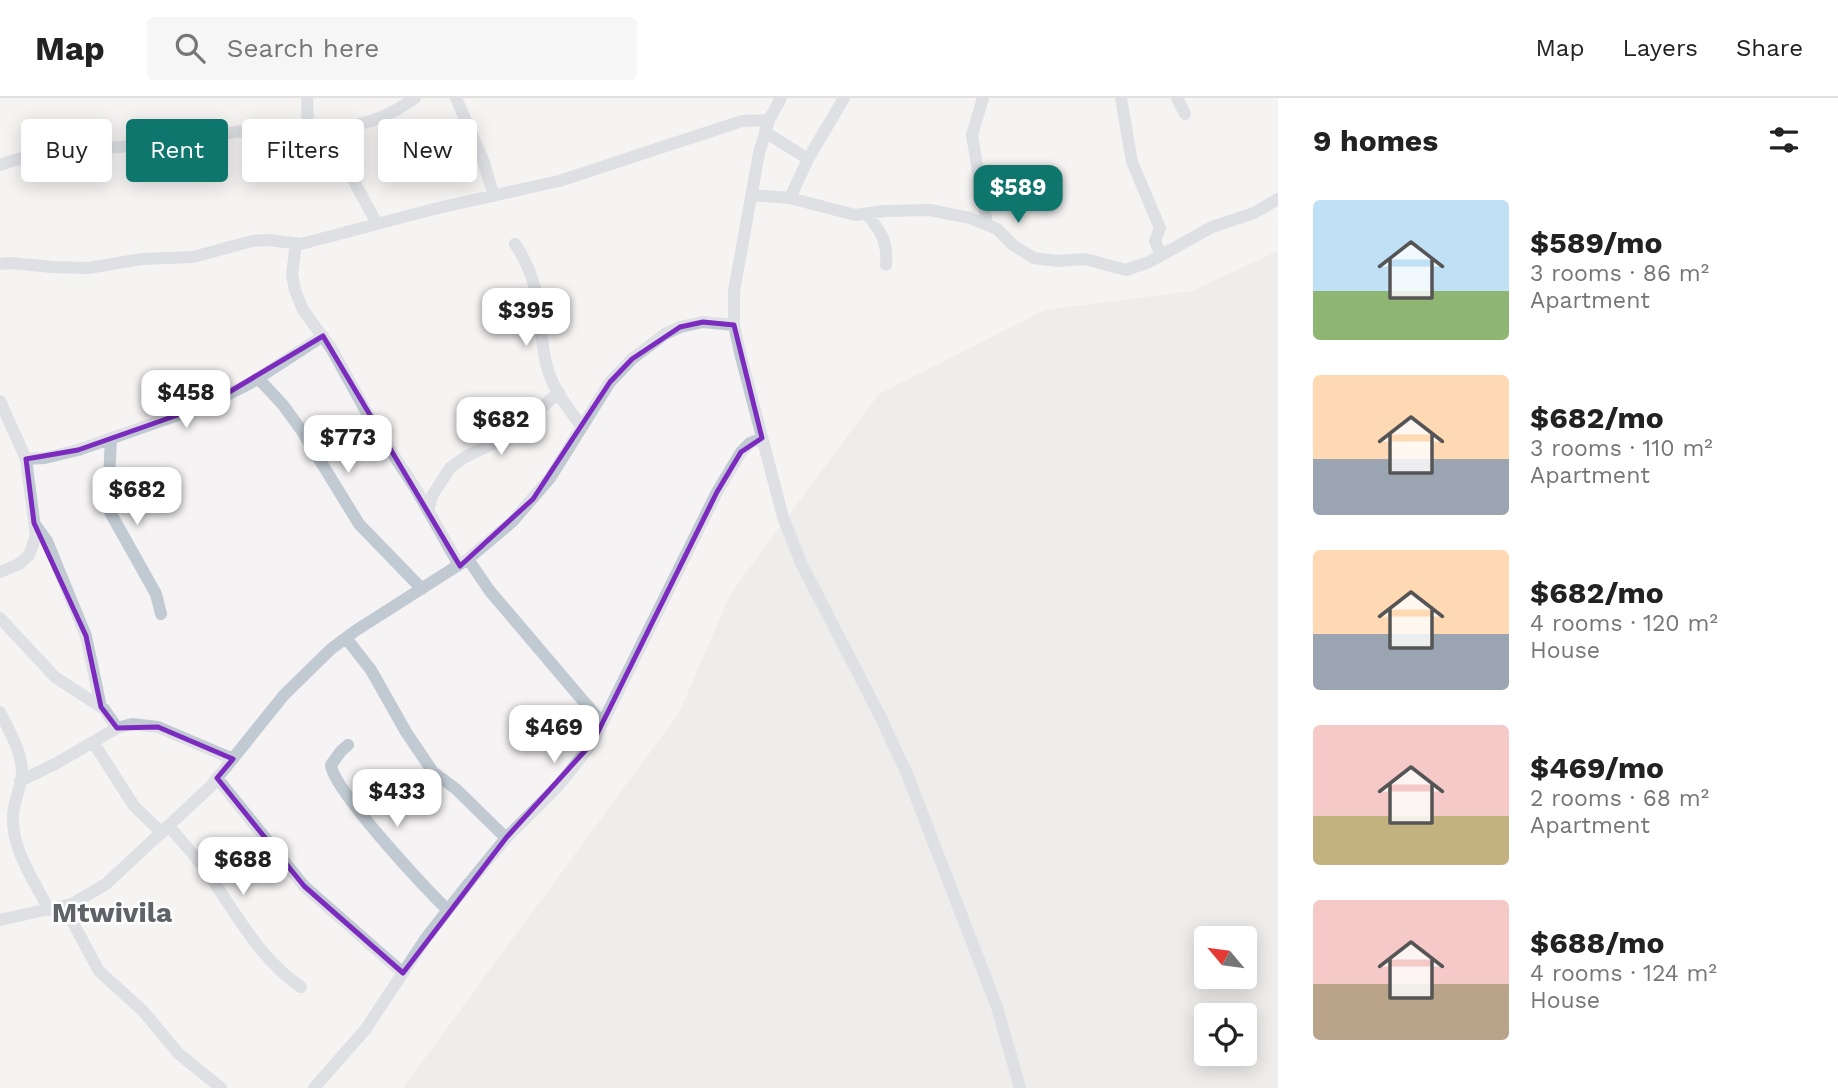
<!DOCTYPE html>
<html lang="en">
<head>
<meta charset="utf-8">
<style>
  :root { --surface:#fff; --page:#f6f6f6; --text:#222; --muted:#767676; --line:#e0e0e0; --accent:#0f766e }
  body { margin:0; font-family:"Work Sans",sans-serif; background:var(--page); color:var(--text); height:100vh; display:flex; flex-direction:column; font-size:26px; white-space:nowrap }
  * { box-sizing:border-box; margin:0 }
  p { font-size:23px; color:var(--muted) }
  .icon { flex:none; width:38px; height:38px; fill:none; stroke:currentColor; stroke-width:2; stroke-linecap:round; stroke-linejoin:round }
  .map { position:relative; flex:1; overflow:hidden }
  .drawer { display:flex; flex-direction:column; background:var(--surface); width:560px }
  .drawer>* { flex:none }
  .hud { position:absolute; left:21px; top:21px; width:665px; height:63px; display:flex; gap:14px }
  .needle { width:46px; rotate:299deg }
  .controls { position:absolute; left:1194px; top:828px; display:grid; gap:14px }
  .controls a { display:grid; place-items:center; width:63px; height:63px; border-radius:7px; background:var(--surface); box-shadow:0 4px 18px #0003; font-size:35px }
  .price { position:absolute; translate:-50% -60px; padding:0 16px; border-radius:14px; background:#fff; color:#222; font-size:23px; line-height:46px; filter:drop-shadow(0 2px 4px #0008) }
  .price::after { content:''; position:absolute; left:50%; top:42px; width:21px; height:16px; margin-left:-10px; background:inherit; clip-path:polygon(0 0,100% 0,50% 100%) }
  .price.active { background:var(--accent); color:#fff }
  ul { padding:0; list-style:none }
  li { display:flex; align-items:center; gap:21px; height:175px; padding:0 35px }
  li span { display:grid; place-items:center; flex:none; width:196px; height:140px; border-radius:7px; color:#555 }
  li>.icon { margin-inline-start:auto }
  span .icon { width:84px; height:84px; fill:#fffc; stroke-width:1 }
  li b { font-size:30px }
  h2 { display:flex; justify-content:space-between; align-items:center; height:84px; padding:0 35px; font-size:30px }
  .pill { padding:0 24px; border-radius:7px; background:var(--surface); box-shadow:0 4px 18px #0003; font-size:24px; line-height:63px }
  .pill.active { background:var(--accent); color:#fff }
  header { display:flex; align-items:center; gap:42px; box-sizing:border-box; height:98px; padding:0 35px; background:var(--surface); border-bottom:2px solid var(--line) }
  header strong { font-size:33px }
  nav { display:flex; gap:38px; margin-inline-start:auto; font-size:24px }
  .search { width:490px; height:63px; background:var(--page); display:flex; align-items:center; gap:18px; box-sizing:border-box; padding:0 24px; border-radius:7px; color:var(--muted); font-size:26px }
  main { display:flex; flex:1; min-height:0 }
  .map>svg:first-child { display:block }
</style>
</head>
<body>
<header>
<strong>Map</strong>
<div class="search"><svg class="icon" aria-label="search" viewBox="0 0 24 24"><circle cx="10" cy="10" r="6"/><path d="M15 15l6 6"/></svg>Search here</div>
<nav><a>Map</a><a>Layers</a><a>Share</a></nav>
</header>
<main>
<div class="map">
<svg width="1278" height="990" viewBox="0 0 1278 990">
  <rect width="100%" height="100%" fill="#f5f3f3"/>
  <path fill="#e6e4e5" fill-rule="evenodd" d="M 1278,153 L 1278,990 L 403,990 L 679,615 L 731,495 L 879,296 L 1045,212 L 1192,193 ZM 1206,840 L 1244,840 L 1244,878 L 1206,878 ZM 1206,917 L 1244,917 L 1244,956 L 1206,956 Z"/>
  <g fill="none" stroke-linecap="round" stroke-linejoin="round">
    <path stroke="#c1cad2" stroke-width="12" d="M 307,0 L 308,30
      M 456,0 L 483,62 L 494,98
      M 781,0 L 769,22 L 759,55 L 734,193 L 734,227 L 741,259 L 783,419 L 801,465 L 880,618 L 907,676 L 997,909 L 1020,990
      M 983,0 L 972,37 L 987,127
      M 1121,0 L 1132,64 L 1160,130 L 1155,143 L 1161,157
      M 1177,0 L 1185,16
      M 337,30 L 348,72 L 377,126
      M 765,34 L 808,61
      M 0,67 C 44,50 102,51 149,47 C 190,44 230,32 271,30 C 332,27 361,38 415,0
      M 751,97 L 790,100 L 855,117 L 885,113 L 930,112 L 970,120 L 997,131 L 1013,147 L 1034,160 L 1058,163 L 1085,161 L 1126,172 L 1149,164 L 1212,129 L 1254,115 L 1278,101
      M 790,100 L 808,61 L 844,0
      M 866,116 C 881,132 888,144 886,167
      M 296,145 L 292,177 L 295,192 L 303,212 L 331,250 L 372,324 L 417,393 L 459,467
      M 515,146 C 529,166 538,194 540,218 C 542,237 542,254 548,272 C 554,293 569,311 582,329
      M 0,166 L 11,165 L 52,169 L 88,170 L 142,161 L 193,159 L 252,143 L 268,142 L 301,146 L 434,111 L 559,83 L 742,23 L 769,22
      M 258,280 L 283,307 L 302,333 L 359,426 L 422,491
      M 0,303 L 26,361 L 36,438 L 29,457 L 19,466 L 0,474
      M 111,340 L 108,404 L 110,414 L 156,496 L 161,516
      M 26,361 L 45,360 L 78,352 L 209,306 L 249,286 L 323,238
      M 428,413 L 432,398 L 450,370 L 465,359 L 512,336 L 559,294
      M 34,425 L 47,443 L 86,538 L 101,609
      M 468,461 L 489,492 L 602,625
      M 0,520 L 55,579 L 104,611 L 117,630
      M 346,540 L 371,572 L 406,634 L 433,674 L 456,691 L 506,740
      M 0,614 C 9,633 22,653 22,675 C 21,691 12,706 13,722 C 13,754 35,784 49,812
      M 93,644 L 134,708 L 162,735
      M 348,647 L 341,653 L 331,667 C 332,690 427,793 448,812
      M 217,680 L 304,788 L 403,875
      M 20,683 L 57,665 L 117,630 L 132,626 L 158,629 L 233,661
      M 169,728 C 181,743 194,756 204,770 C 235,812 257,859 301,889
      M 64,808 L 99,873 L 143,913 L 179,956 L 221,990
      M 0,822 L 72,806 L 106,786 L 210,689 L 284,597 L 331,551 L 355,533 L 468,461 L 512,424 L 550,380 L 610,284 L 632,261 L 665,236 L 680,229 L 703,224 L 734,227
      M 314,990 L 365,932 L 426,840 L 469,785 L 506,740 L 560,686 L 593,644 L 717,394 L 741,354 L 750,345 L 762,340"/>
  </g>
  <path d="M0 0H1278V990H0ZM 703,224 L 734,227 L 762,340 L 741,354 L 717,394 L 593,644 L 506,740 L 403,875 L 304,788 L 217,680 L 233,661 L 158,629 L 117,630 L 101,609 L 86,538 L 34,425 L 26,361 L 78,352 L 209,306 L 323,238 L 460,468 L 533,401 L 610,284 L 632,261 L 680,229 Z" fill="#f5f3f3" fill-opacity=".55" fill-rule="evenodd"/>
  <path fill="none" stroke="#7b2cbf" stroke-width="5" stroke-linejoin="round" d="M 703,224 L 734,227 L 762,340 L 741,354 L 717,394 L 593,644 L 506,740 L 403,875 L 304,788 L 217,680 L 233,661 L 158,629 L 117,630 L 101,609 L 86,538 L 34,425 L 26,361 L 78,352 L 209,306 L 323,238 L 460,468 L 533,401 L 610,284 L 632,261 L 680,229 Z"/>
  <g text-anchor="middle" stroke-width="5" stroke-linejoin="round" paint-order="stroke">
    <g font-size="28" font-weight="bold" fill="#5f6368" stroke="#fff">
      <text x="112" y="824">Mtwivila</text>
    </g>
  </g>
</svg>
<div class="controls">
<a><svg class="needle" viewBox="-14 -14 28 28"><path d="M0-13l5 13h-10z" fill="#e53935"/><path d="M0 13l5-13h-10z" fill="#767676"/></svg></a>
<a><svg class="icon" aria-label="locate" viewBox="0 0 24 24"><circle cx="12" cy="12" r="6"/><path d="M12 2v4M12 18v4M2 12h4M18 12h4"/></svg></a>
</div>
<b class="price active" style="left:1018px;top:127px">$589</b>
<b class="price" style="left:526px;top:250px">$395</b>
<b class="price" style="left:186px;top:332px">$458</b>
<b class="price" style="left:501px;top:359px">$682</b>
<b class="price" style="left:348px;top:377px">$773</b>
<b class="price" style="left:137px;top:429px">$682</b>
<b class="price" style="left:554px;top:667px">$469</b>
<b class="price" style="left:397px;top:731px">$433</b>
<b class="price" style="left:243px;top:799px">$688</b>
<div class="hud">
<a class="pill">Buy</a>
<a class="pill active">Rent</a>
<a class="pill">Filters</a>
<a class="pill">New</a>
</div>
</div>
<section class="drawer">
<h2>9 homes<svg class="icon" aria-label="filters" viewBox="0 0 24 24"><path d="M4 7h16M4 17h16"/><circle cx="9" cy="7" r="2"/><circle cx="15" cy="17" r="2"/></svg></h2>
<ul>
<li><span style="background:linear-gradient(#bfe0f5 65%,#8fb573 0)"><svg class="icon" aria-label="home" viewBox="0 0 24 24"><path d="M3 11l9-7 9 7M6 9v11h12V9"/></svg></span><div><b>$589/mo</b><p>3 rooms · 86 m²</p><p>Apartment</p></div></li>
<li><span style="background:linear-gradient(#ffd9b3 60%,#9aa5b1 0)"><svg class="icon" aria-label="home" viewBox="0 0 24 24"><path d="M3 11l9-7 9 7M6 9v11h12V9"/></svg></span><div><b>$682/mo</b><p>3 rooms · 110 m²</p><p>Apartment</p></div></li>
<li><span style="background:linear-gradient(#ffd9b3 60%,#9aa5b1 0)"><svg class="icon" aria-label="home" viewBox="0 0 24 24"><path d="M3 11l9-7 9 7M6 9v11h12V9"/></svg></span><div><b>$682/mo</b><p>4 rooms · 120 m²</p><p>House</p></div></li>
<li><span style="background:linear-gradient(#f6c9c9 65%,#c2b280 0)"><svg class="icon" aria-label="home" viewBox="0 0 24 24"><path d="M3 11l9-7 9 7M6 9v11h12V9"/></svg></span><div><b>$469/mo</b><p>2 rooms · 68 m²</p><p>Apartment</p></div></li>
<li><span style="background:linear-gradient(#f6c9c9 60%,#b9a48a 0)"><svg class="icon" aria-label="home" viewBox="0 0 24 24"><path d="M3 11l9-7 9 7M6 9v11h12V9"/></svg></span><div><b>$688/mo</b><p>4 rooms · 124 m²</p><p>House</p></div></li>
</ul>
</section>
</main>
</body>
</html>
